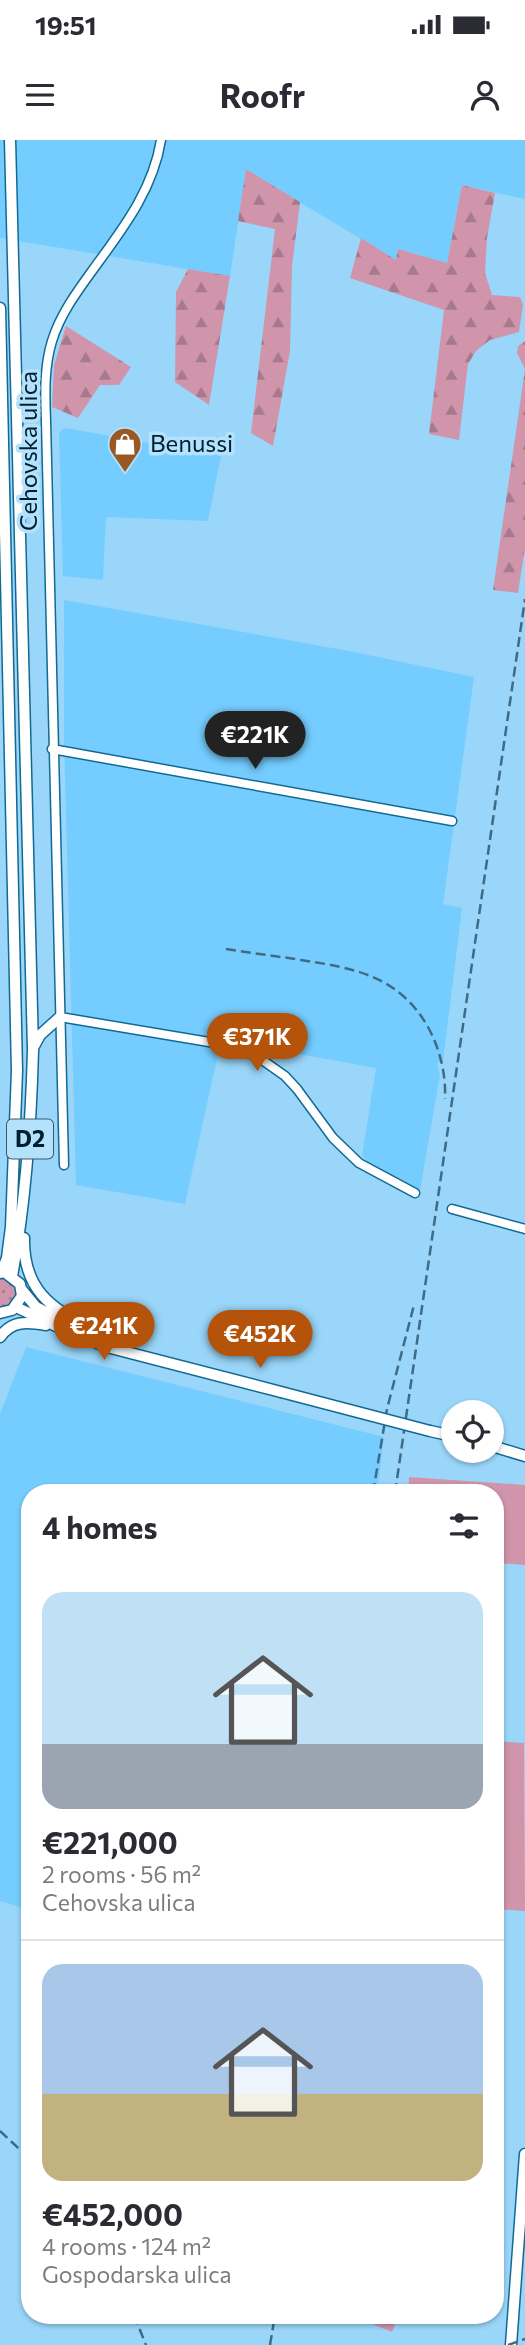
<!DOCTYPE html>
<html lang="en">
<head>
<meta charset="utf-8">
<style>
  :root { --surface:#fff; --page:#f2f2f3; --text:#2b2b33; --muted:#7c7c81; --line:#e1e1e2; --accent:#b45309 }
  body { margin:0; font-family:Commissioner,sans-serif; background:var(--page); color:var(--text); height:100vh; display:flex; flex-direction:column; font-size:26px; white-space:nowrap }
  * { box-sizing:border-box; margin:0 }
  p { font-size:23px; color:var(--muted) }
  .icon { flex:none; width:38px; height:38px; fill:none; stroke:currentColor; stroke-width:2; stroke-linecap:round; stroke-linejoin:round }
  .map { position:relative; flex:1; overflow:hidden }
  .details { position:absolute; left:21px; top:1344px; width:483px; height:840px; display:flex; flex-direction:column; background:var(--surface); border-radius:28px; box-shadow:0 2px 5px #0004 }
  .details>* { flex:none }
  .fabs { position:absolute; left:441px; top:1260px; display:grid; gap:14px }
  .fabs a { display:grid; place-items:center; width:63px; height:63px; border-radius:50%; background:var(--surface); box-shadow:0 2px 5px #0004; font-size:35px }
  .price { position:absolute; translate:-50% -60px; padding:0 16px; border-radius:24px; background:var(--accent); color:#fff; font-size:23px; line-height:46px; filter:drop-shadow(0 2px 4px #0008) }
  .price::after { content:''; position:absolute; left:50%; top:42px; width:21px; height:16px; margin-left:-10px; background:inherit; clip-path:polygon(0 0,100% 0,50% 100%) }
  .price.selected { background:#222; color:#fff }
  ul { padding:0; list-style:none }
  li { display:grid; align-content:center; gap:14px; height:371px; padding:0 21px }
  li+li { border-top:2px solid var(--line) }
  li span { display:grid; place-items:center; height:217px; border-radius:21px; color:#555 }
  li>.icon { margin-inline-start:auto }
  span .icon { width:126px; height:126px; fill:#fffc; stroke-width:1 }
  li b { font-size:30px }
  h2 { display:flex; justify-content:space-between; align-items:center; height:84px; padding:0 21px; font-size:30px }
  .status { display:flex; justify-content:space-between; align-items:center; height:49px; padding:0 35px; background:var(--surface); direction:ltr }
  .status svg { height:19px; fill:currentColor }
  header { display:flex; justify-content:space-between; align-items:center; height:91px; padding:0 21px; background:var(--surface); font-size:32px; font-weight:700 }
  .map>svg:first-child { display:block }
</style>
</head>
<body>
<div class="status"><b>19:51</b><svg viewBox="0 0 49 12"><path d="M0 12V9h3v3zM5 12V6h3v6zM10 12V3h3v9zM15 12V0h3v12zM26 1h20v11H26zM47 4h2v5h-2z"/></svg></div>
<header><svg class="icon" aria-label="menu" viewBox="0 0 24 24"><path d="M4 6h16M4 12h16M4 18h16"/></svg>Roofr<svg class="icon" aria-label="person" viewBox="0 0 24 24"><circle cx="12" cy="8" r="4"/><path d="M4 21q1-7 8-7t8 7"/></svg></header>
<div class="map">
<svg width="525" height="2205" viewBox="0 0 525 2205">
  <defs>
    <pattern id="grass-dots" width="8" height="8" patternUnits="userSpaceOnUse" patternTransform="scale(1.75)"><rect width="8" height="8" fill="#d095ab"/><path d="M2 2h.1M6 6h.1" fill="none" stroke="#a6798c" stroke-width="1.8" stroke-linecap="round"/></pattern>
    <pattern id="forest-firs" width="22" height="20" patternUnits="userSpaceOnUse" patternTransform="scale(1.75)"><rect width="22" height="20" fill="#d095ab"/><path d="M5 1l3.5 6h-7zM16 11l3.5 6h-7z" fill="#a6798c"/></pattern>
    <pattern id="park-crowns" width="20" height="18" patternUnits="userSpaceOnUse" patternTransform="scale(1.75)"><rect width="20" height="18" fill="#d095ab"/><path d="M2 6a3 3 0 1 1 6 0M12 15a3 3 0 1 1 6 0" fill="none" stroke="#a6798c"/></pattern>
  </defs>
  <rect width="100%" height="100%" fill="#99d6fa"/>
  <path fill="#75cdff" d="M 0,0 L 525,0 L 525,59 L 462,45 L 447,123 L 398,109 L 396,120 L 246,30 L 230,136 L 0,98 Z
    M 66,288 L 221,316 L 208,381 L 106,377 L 103,440 L 63,436 L 59,294 L 62,289 Z
    M 64,460 L 349,511 L 474,537 L 443,764 L 462,768 L 443,921 L 437,923 L 440,935 L 420,1050 L 369,1023 L 362,1016 L 376,928 L 221,900 L 185,1064 L 76,1045 L 64,601 Z
    M 26,1207 L 384,1297 L 377,1353 L 30,1353 L 30,1770 L 0,1761 L 0,1274 Z"/>
  <path fill="url(#grass-dots)" d="M 2,1137 L 9,1139 L 15,1144 L 18,1158 L 7,1168 L 0,1168 L 0,1138 Z"/>
  <path fill="url(#forest-firs)" d="M 246,29 L 300,62 L 292,126 L 290,211 L 273,306 L 251,293 L 275,89 L 238,81 Z
    M 462,45 L 495,53 L 487,98 L 485,133 L 492,155 L 520,157 L 523,165 L 519,192 L 490,200 L 476,211 L 468,224 L 459,300 L 429,294 L 444,170 L 350,138 L 361,98 L 396,120 L 398,109 L 447,123 Z
    M 188,129 L 230,136 L 209,265 L 175,242 L 176,152 Z
    M 66,186 L 131,227 L 119,245 L 100,245 L 78,278 L 52,267 L 54,225 Z
    M 525,201 L 525,408 L 518,453 L 493,450 L 525,229 L 517,213 L 518,206 Z"/>
  <path fill="url(#park-crowns)" d="M 327,2175 L 399,2175 L 392,2192 L 350,2175 L 346,2183 Z"/>
  <path fill="#d095ab" d="M 409,1337 L 525,1345 L 525,1425 L 495,1423 L 495,1353 L 408,1353 Z
    M 495,1601 L 524,1603 L 525,1771 L 495,1769 Z"/>
  <g fill="none" stroke-linecap="round" stroke-linejoin="round">
    <defs>
      <path id="minor" d="M 52,609 L 452,681
        M 60,877 L 227,905 L 258,917 L 285,936 L 297,949 L 333,998 L 359,1023 L 415,1053
        M 64,1025 L 46,281 C 45,254 44,227 52,201 C 60,175 76,153 92,131 C 121,91 153,51 161,0
        M 452,1069 L 525,1089"/>
      <path id="major" d="M 10,0 L 33,910 C 31,987 26,1060 12,1136
        M 0,168 L 17,931 L 11,1087 L 7,1118 L 1,1133
        M 34,906 L 40,895 L 60,877
        M 24,1098 C 23,1159 61,1171 105,1198
        M 22,1150 L 36,1167 L 65,1182
        M 16,1167 L 58,1187 L 107,1207 L 281,1252
        M 0,1173 L 12,1170 L 22,1156 L 20,1144 L 7,1134
        M 0,1197 C 12,1180 27,1182 46,1185
        M 430,1291 L 453,1296
        M 492,1306 L 525,1316
        M 511,2205 L 525,2014"/>
    </defs>
    <use href="#minor" stroke="#116a93" stroke-width="11"/>
    <use href="#major" stroke="#116a93" stroke-width="13"/>
    <use href="#minor" stroke="#fff" stroke-width="8"/>
    <use href="#major" stroke="#fff" stroke-width="10"/>
    <path stroke="#3f6b84" stroke-width="2.5" stroke-dasharray="10 5" stroke-linecap="butt" d="M 226,809 C 251,813 276,816 301,820 C 354,828 399,836 428,887 C 440,909 446,934 445,959
      M 373,1353 L 387,1269 L 414,1165
      M 395,1353 L 525,459
      M 0,1991 L 30,2019
      M 134,2175 L 146,2205
      M 270,2205 L 275,2175
      M 508,2205 L 525,2199"/>
    <defs>
      <path id="major-bridge" d="M 281,1252 L 430,1291"/>
    </defs>
    <use href="#major-bridge" stroke="#116a93" stroke-width="13" stroke-linecap="butt"/>
    <use href="#major-bridge" stroke="#fff" stroke-width="10"/>
  </g>
  <defs>
    <symbol id="shop-pin" viewBox="-11 -11 22 30"><path d="M0 17L-7.5 6A9.5 9.5 0 1 1 7.5 6Z" fill="#985723" stroke="#b4e1fc"/><path d="M-5-2.5h2.3a2.7 3.5 0 0 1 5.4 0H5L5.5 6h-11ZM-1.5-2.5h3a1.5 2.3 0 0 0-3 0Z" fill="#fff"/></symbol>
  </defs>
  <g fill-rule="evenodd">
    <use href="#shop-pin" x="106" y="285" width="38" height="52"/>
  </g>
  <g text-anchor="middle" stroke-width="7" stroke-linejoin="round" paint-order="stroke">
    <rect fill="#b4e1fc" stroke="#365a6e" stroke-width="2" x="7" y="979.5" width="46" height="39" rx="5"/>
    <g font-size="23" font-weight="bold" fill="#002031">
      <text x="30" y="1007">D2</text>
    </g>
    <g font-size="24" fill="#002031" stroke="#b4e1fc" text-anchor="start">
      <text x="150" y="312">Benussi</text>
    </g>
    <g font-size="24" fill="#002031" stroke="#b4e1fc">
      <text transform="translate(29 311) rotate(-90)" y="8">Cehovska ulica</text>
    </g>
  </g>
</svg>
<div class="fabs">
<a><svg class="icon" aria-label="locate" viewBox="0 0 24 24"><circle cx="12" cy="12" r="6"/><path d="M12 2v4M12 18v4M2 12h4M18 12h4"/></svg></a>
</div>
<b class="price selected" style="left:255px;top:631px">€221K</b>
<b class="price" style="left:257px;top:933px">€371K</b>
<b class="price" style="left:104px;top:1222px">€241K</b>
<b class="price" style="left:260px;top:1230px">€452K</b>
<section class="details">
<h2>4 homes<svg class="icon" aria-label="filters" viewBox="0 0 24 24"><path d="M4 7h16M4 17h16"/><circle cx="9" cy="7" r="2"/><circle cx="15" cy="17" r="2"/></svg></h2>
<ul>
<li><span style="background:linear-gradient(#bfe0f5 70%,#9aa5b1 0)"><svg class="icon" aria-label="home" viewBox="0 0 24 24"><path d="M3 11l9-7 9 7M6 9v11h12V9"/></svg></span><div><b>€221,000</b><p>2 rooms · 56 m²</p><p>Cehovska ulica</p></div></li>
<li><span style="background:linear-gradient(#a9c7e8 60%,#c2b280 0)"><svg class="icon" aria-label="home" viewBox="0 0 24 24"><path d="M3 11l9-7 9 7M6 9v11h12V9"/></svg></span><div><b>€452,000</b><p>4 rooms · 124 m²</p><p>Gospodarska ulica</p></div></li>
</ul>
</section>
</div>
</body>
</html>
